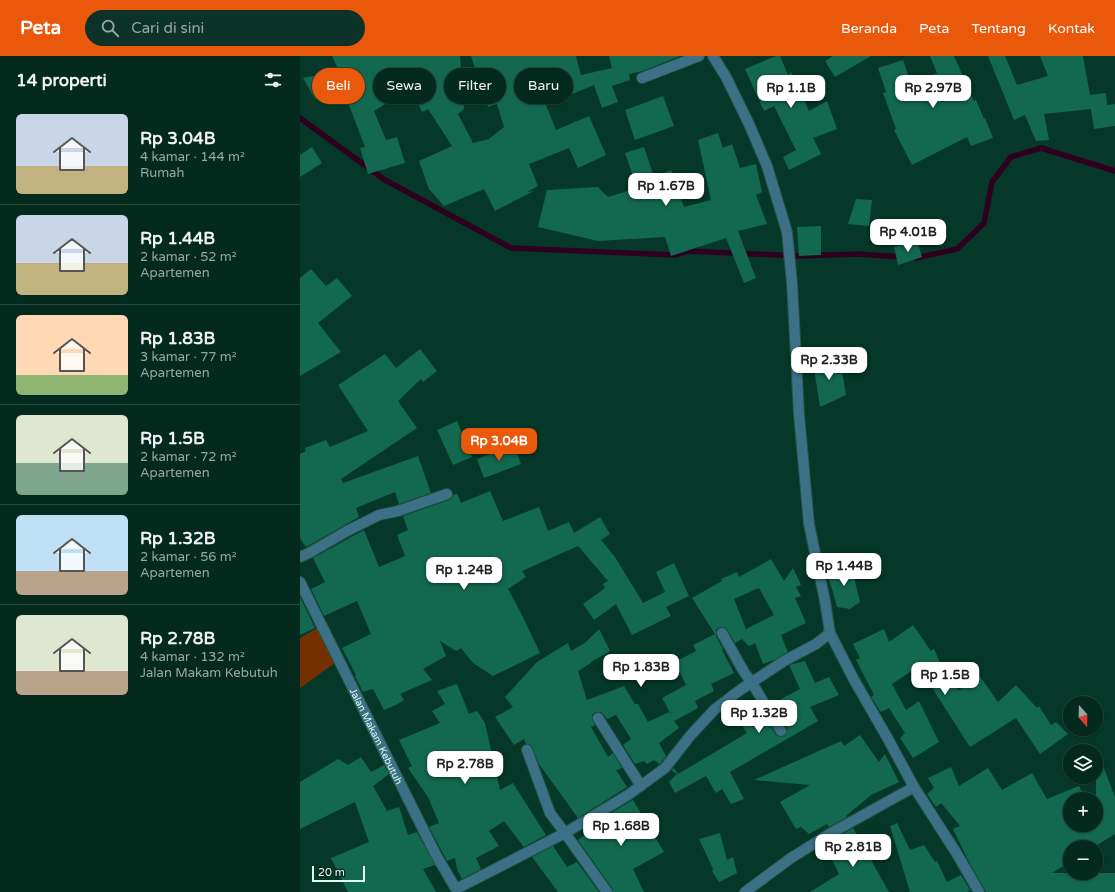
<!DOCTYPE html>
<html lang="id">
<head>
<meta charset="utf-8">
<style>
  :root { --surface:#042a1e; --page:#0d3227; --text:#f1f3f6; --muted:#97a7a4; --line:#25463c; --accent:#ea580c }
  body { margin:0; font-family:"Varela Round",sans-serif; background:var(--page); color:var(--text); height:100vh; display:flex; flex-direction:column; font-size:15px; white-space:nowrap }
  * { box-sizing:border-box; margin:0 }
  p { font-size:13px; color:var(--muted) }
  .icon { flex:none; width:22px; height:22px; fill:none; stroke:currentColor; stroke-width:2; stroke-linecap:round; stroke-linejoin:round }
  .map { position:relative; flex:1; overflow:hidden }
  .details { display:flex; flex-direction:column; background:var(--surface); width:300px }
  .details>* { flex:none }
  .banner { position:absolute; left:12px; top:12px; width:380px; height:36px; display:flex; gap:8px }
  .needle { width:26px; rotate:160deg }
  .fabs { position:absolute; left:763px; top:640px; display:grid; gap:8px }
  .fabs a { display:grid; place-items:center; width:40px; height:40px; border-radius:50%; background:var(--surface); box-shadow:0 1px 3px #0004,0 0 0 1px var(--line); font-size:20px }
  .scale { position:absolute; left:12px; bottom:10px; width:53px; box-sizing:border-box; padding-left:4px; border:2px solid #dcfdef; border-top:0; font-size:11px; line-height:14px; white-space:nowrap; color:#dcfdef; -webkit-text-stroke:3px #0f2b21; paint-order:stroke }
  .price { position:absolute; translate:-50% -34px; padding:0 9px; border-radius:8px; background:#fff; color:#222; font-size:13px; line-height:26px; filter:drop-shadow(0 1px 2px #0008) }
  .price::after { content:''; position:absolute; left:50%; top:24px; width:12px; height:9px; margin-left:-6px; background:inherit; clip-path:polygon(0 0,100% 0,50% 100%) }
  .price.current { background:var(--accent); color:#fff }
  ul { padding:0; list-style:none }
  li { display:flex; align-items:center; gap:12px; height:100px; padding:0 16px }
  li+li { border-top:1px solid var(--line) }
  li span { display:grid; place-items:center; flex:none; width:112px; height:80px; border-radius:6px; color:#555 }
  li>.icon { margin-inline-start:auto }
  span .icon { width:48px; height:48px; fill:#fffc; stroke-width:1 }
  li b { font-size:17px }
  h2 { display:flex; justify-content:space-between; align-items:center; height:48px; padding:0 16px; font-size:17px }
  .tag { padding:0 14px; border-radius:18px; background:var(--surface); box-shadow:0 1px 3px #0004,0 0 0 1px var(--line); font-size:14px; line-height:36px }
  .tag.current { background:var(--accent); color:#fff }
  header { display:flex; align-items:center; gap:24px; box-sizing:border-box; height:56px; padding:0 20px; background:var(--accent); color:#fff }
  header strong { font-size:19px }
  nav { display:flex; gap:22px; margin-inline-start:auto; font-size:14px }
  .search { width:280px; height:36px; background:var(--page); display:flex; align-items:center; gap:10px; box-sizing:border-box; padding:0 14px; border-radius:22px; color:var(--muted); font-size:15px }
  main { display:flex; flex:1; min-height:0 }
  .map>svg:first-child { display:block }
</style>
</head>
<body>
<header>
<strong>Peta</strong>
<div class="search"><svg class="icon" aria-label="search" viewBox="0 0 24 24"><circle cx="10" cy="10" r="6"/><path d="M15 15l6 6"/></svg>Cari di sini</div>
<nav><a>Beranda</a><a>Peta</a><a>Tentang</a><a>Kontak</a></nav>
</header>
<main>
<section class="details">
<h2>14 properti<svg class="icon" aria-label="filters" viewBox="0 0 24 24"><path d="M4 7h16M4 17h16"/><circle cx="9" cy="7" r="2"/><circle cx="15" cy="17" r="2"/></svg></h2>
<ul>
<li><span style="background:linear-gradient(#c9d6e8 65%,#c2b280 0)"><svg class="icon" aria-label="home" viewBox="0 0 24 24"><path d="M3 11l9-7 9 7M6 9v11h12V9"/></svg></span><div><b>Rp 3.04B</b><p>4 kamar · 144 m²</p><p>Rumah</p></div></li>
<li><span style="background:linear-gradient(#c9d6e8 60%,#c2b280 0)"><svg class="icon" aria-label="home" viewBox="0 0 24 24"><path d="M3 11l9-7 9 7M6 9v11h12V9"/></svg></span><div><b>Rp 1.44B</b><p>2 kamar · 52 m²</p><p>Apartemen</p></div></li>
<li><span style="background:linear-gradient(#ffd9b3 75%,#8fb573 0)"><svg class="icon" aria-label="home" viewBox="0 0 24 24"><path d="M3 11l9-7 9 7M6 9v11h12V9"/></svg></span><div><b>Rp 1.83B</b><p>3 kamar · 77 m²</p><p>Apartemen</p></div></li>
<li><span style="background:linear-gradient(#dfe7d0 60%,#7fa58c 0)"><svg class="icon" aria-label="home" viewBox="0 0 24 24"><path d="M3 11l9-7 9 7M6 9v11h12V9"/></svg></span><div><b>Rp 1.5B</b><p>2 kamar · 72 m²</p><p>Apartemen</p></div></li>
<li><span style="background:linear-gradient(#bfe0f5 70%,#b9a48a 0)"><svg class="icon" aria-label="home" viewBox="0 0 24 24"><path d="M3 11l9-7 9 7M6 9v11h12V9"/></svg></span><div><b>Rp 1.32B</b><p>2 kamar · 56 m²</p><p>Apartemen</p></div></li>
<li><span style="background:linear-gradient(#dfe7d0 70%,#b9a48a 0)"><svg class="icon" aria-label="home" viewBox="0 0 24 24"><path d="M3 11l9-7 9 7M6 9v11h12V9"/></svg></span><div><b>Rp 2.78B</b><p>4 kamar · 132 m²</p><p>Jalan Makam Kebutuh</p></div></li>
</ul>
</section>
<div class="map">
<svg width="815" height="836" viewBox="0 0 815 836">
  <rect width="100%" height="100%" fill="#053828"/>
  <path fill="#753002" d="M 19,571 L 36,606 L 0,632 L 0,582 Z"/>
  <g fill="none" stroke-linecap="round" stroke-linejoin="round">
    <path stroke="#2f001e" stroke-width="5.5" d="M 0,62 L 85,124 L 211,192 L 375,199 L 388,195 L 499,200 L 559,198 L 603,201
      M 616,202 L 657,193 L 684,167 L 692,126 L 711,101 L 741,92 L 815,115"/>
  </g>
  <path fill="#12694f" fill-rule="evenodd" d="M 32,0 L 160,0 L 164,53 L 158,58 L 173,87 L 189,83 L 204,71 L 197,48 L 188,51 L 171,0 L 276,0 L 281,19 L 312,12 L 309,0 L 380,0 L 343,15 L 329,18 L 330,24 L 312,30 L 318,46 L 302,52 L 294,29 L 246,49 L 256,74 L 289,60 L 306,99 L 278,112 L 269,92 L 229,108 L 238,130 L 227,136 L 234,135 L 195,155 L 184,133 L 144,150 L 129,133 L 119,105 L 152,90 L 128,53 L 122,56 L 111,32 L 74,55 L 86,84 L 97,81 L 105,107 L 68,118 L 60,92 L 65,91 L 44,36 L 15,43 L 3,22 L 39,15 Z
    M 476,0 L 480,0 L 488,19 L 491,16 L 509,55 L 527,45 L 537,73 L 513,82 L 521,98 L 489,114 L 483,101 L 496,94 L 474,50 L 464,55 L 445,13 Z
    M 533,0 L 571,0 L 535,21 L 525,5 Z
    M 630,0 L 654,0 L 674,45 L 676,44 L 684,63 L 685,62 L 693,82 L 671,90 L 667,81 L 612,109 L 594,74 L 596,73 L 583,37 L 586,36 L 578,12 L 603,4 L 611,27 L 637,17 Z
    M 688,0 L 705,0 L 717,29 L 748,20 L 740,0 L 783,0 L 790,39 L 806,37 L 807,49 L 815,48 L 815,70 L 794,73 L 791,53 L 744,58 L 749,84 L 736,85 L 725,59 L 714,64 Z
    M 363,40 L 374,70 L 335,84 L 325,54 Z
    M 418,77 L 423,92 L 432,88 L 440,112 L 456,108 L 462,136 L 456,139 L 467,168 L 438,175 L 456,222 L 444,227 L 426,182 L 371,200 L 365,181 L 298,185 L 238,171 L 247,134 L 298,131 L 308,141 L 337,132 L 325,97 L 344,91 L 354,121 L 371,114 L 384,151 L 411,144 L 398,84 Z
    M 12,91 L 22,107 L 0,121 L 0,99 Z
    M 556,143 L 572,144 L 569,170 L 548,168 Z
    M 521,170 L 521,199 L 499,200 L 497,171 Z
    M 617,185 L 622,201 L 598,209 L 594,191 Z
    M 11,213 L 26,230 L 37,222 L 52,240 L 18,267 L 41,296 L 0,320 L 0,222 Z
    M 120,293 L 137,315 L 123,326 L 121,323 L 98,345 L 117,372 L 41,423 L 43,427 L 118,400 L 131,437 L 99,448 L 95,436 L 56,452 L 59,461 L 6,491 L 0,482 L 0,398 L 6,395 L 5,392 L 26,384 L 30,391 L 68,375 L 38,329 L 85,298 L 96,312 Z
    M 540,302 L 546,339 L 520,351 L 513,306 Z
    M 157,365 L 172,401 L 153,409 L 137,374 Z
    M 214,389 L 221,408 L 184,422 L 177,403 Z
    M 190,435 L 203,465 L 239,451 L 248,475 L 269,466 L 274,477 L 300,461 L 310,478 L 301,484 L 315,501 L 343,547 L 365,536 L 356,516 L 374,507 L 389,540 L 366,551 L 371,560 L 332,579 L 316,548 L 294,564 L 283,548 L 305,532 L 303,528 L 308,525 L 278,490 L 222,515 L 226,521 L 208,533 L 220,555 L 240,597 L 193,620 L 173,607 L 161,592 L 156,595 L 140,585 L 146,600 L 123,613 L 132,624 L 100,638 L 104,644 L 96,649 L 84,654 L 73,633 L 63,636 L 55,620 L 56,619 L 42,592 L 71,578 L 57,545 L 24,560 L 11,533 L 25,526 L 13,502 L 64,474 L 79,511 L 105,500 L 97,479 L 108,474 L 103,460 L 149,444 L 152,442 L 153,439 L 157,438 L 161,447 Z
    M 471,503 L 484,525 L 493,512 L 501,529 L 496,531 L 501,540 L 495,542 L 506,567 L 481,579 L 488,596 L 474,604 L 463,608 L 455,587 L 449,590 L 442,583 L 435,587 L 426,572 L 422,571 L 418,572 L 416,574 L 416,580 L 423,593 L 422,594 L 434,617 L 411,628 L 414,635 L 395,645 L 398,652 L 374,665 L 379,672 L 359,687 L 366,700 L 360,708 L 354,704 L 347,708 L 344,705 L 335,708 L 323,689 L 331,683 L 316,659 L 307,663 L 301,656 L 297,656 L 294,657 L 292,659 L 292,663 L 295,669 L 291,671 L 308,701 L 313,697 L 322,712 L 316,714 L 327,731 L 278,762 L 239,708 L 231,689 L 226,688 L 224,683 L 214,689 L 195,661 L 213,651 L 205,641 L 237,606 L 268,587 L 271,595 L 286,586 L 299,573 L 310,595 L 291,606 L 291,607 L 278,615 L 287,644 L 324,630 L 335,648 L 338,648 L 348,666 L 369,656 L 372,660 L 362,642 L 386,629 L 375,606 L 396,595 L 393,589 L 415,578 L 392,542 L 422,525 L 421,523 L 437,516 L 439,521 ZM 459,532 L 474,559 L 446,573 L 434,543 Z
    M 551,509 L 560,546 L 550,553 L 537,551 L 532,533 L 526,516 Z
    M 0,541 L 15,572 L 0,579 Z
    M 613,569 L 631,595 L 634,593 L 645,618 L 659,634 L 679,619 L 698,646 L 716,629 L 737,652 L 739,650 L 751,669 L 756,666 L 768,678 L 740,698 L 716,662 L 670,691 L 620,613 L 618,614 L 616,612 L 592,628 L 606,654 L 619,645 L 639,686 L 613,702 L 600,682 L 605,677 L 589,652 L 581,656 L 571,641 L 574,639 L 556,604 L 560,602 L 553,588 L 584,573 L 589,586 Z
    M 505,605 L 515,627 L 529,621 L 539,639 L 510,651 L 518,665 L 430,716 L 444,743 L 431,748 L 422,733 L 416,737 L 406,720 L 375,737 L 369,726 L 377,718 L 371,714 L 374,712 L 378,718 L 447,677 L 434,656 L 452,644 L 458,655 L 461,654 L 476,679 L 481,681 L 485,680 L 487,675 L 487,672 L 472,648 L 500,633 L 489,609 Z
    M 157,628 L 169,658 L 177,655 L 185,667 L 200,734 L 213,727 L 246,779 L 224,791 L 204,765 L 189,775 L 199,790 L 176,802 L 181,813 L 162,823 L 157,813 L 155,802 L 147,805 L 129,771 L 139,767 L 128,741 L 108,712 L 112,710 L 99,684 L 140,667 L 132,655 L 145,648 L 137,635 Z
    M 560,679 L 579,706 L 585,698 L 599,726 L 571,739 L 546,760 L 547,761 L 529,771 L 527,768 L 509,778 L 501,771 L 496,773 L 480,746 L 510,729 L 454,724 L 541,685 L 544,690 Z
    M 797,694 L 815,741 L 815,778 L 794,791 L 770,791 L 770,806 L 752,817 L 815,817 L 815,836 L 686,836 L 669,806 L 653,773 L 660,770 L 641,747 L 636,751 L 627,738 L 634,732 L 628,722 L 651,711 L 659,730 L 688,712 L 702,734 L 732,717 L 747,743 L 779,730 L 785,743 L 770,743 L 770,769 L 796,769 L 796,695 Z
    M 61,701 L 71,716 L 84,709 L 89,718 L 73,730 L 87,755 L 99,751 L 108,779 L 117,776 L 135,809 L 123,813 L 136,836 L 48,836 L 31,802 L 69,786 L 55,746 L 0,773 L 0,726 L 38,703 L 48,709 Z
    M 333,744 L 364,796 L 333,813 L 344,836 L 313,836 L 312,832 L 278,784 L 288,776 L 285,772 Z
    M 597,767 L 610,794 L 624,789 L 635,806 L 637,805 L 647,826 L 661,819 L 670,834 L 667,836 L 610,836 L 590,770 Z
    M 553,772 L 589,836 L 510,836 L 539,818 L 529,797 L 539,793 L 534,783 Z
    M 420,777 L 427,804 L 433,801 L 437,817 L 419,826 L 412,815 L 413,813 L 399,783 Z
    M 253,790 L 267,811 L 277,806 L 299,836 L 258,836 L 232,801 Z"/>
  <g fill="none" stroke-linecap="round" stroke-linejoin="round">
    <defs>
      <path id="minor" d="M 342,22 L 399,0
        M 0,501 L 9,497 L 47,475 L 79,459 L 98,455 L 147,438
        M 422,577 L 444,616 L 452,627 L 481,675
        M 298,662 L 341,730
        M 227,694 L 250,757 L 265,777 L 307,836
        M 445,836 L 491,802 L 531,777 L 614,731"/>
      <g id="tertiary">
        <path d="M 413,0 L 426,21 L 449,68 L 467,110 L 487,176 L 492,227 L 499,358 L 509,468 L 525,545 L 530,577 L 553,622 L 588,683 L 614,731 L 657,798 L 679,836"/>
        <path id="s1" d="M 0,526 L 120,767 L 136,799 L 156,833 L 265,777 L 328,739 L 365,712 L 390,680 L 414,654 L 440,634 L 484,605 L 516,588 L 530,577"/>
      </g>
    </defs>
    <use href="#minor" stroke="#235444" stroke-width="12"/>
    <use href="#tertiary" stroke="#235444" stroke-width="12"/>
    <use href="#minor" stroke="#3b7086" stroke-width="10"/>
    <use href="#tertiary" stroke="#3b7086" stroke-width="10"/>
  </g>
  <g text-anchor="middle" stroke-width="4" stroke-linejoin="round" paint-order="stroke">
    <g font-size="10" fill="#dcfdef" stroke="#0f2b21">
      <text dy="4" stroke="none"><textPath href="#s1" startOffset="172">Jalan Makam Kebutuh</textPath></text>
    </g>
  </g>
</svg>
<div class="fabs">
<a><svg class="needle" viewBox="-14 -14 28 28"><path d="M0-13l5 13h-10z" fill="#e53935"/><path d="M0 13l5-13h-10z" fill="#97a7a4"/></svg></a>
<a><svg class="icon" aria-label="layers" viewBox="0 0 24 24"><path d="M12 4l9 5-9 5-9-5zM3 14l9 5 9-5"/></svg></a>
<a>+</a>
<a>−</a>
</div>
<div class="scale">20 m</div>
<b class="price" style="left:491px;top:53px">Rp 1.1B</b>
<b class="price" style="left:633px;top:53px">Rp 2.97B</b>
<b class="price" style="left:366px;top:151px">Rp 1.67B</b>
<b class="price" style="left:608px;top:197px">Rp 4.01B</b>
<b class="price" style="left:529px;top:325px">Rp 2.33B</b>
<b class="price current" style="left:199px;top:406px">Rp 3.04B</b>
<b class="price" style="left:544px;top:531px">Rp 1.44B</b>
<b class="price" style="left:164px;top:535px">Rp 1.24B</b>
<b class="price" style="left:341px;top:632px">Rp 1.83B</b>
<b class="price" style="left:645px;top:640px">Rp 1.5B</b>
<b class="price" style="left:459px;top:678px">Rp 1.32B</b>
<b class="price" style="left:165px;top:729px">Rp 2.78B</b>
<b class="price" style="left:321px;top:791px">Rp 1.68B</b>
<b class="price" style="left:553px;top:812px">Rp 2.81B</b>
<div class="banner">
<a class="tag current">Beli</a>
<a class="tag">Sewa</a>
<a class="tag">Filter</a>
<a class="tag">Baru</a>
</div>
</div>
</main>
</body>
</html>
